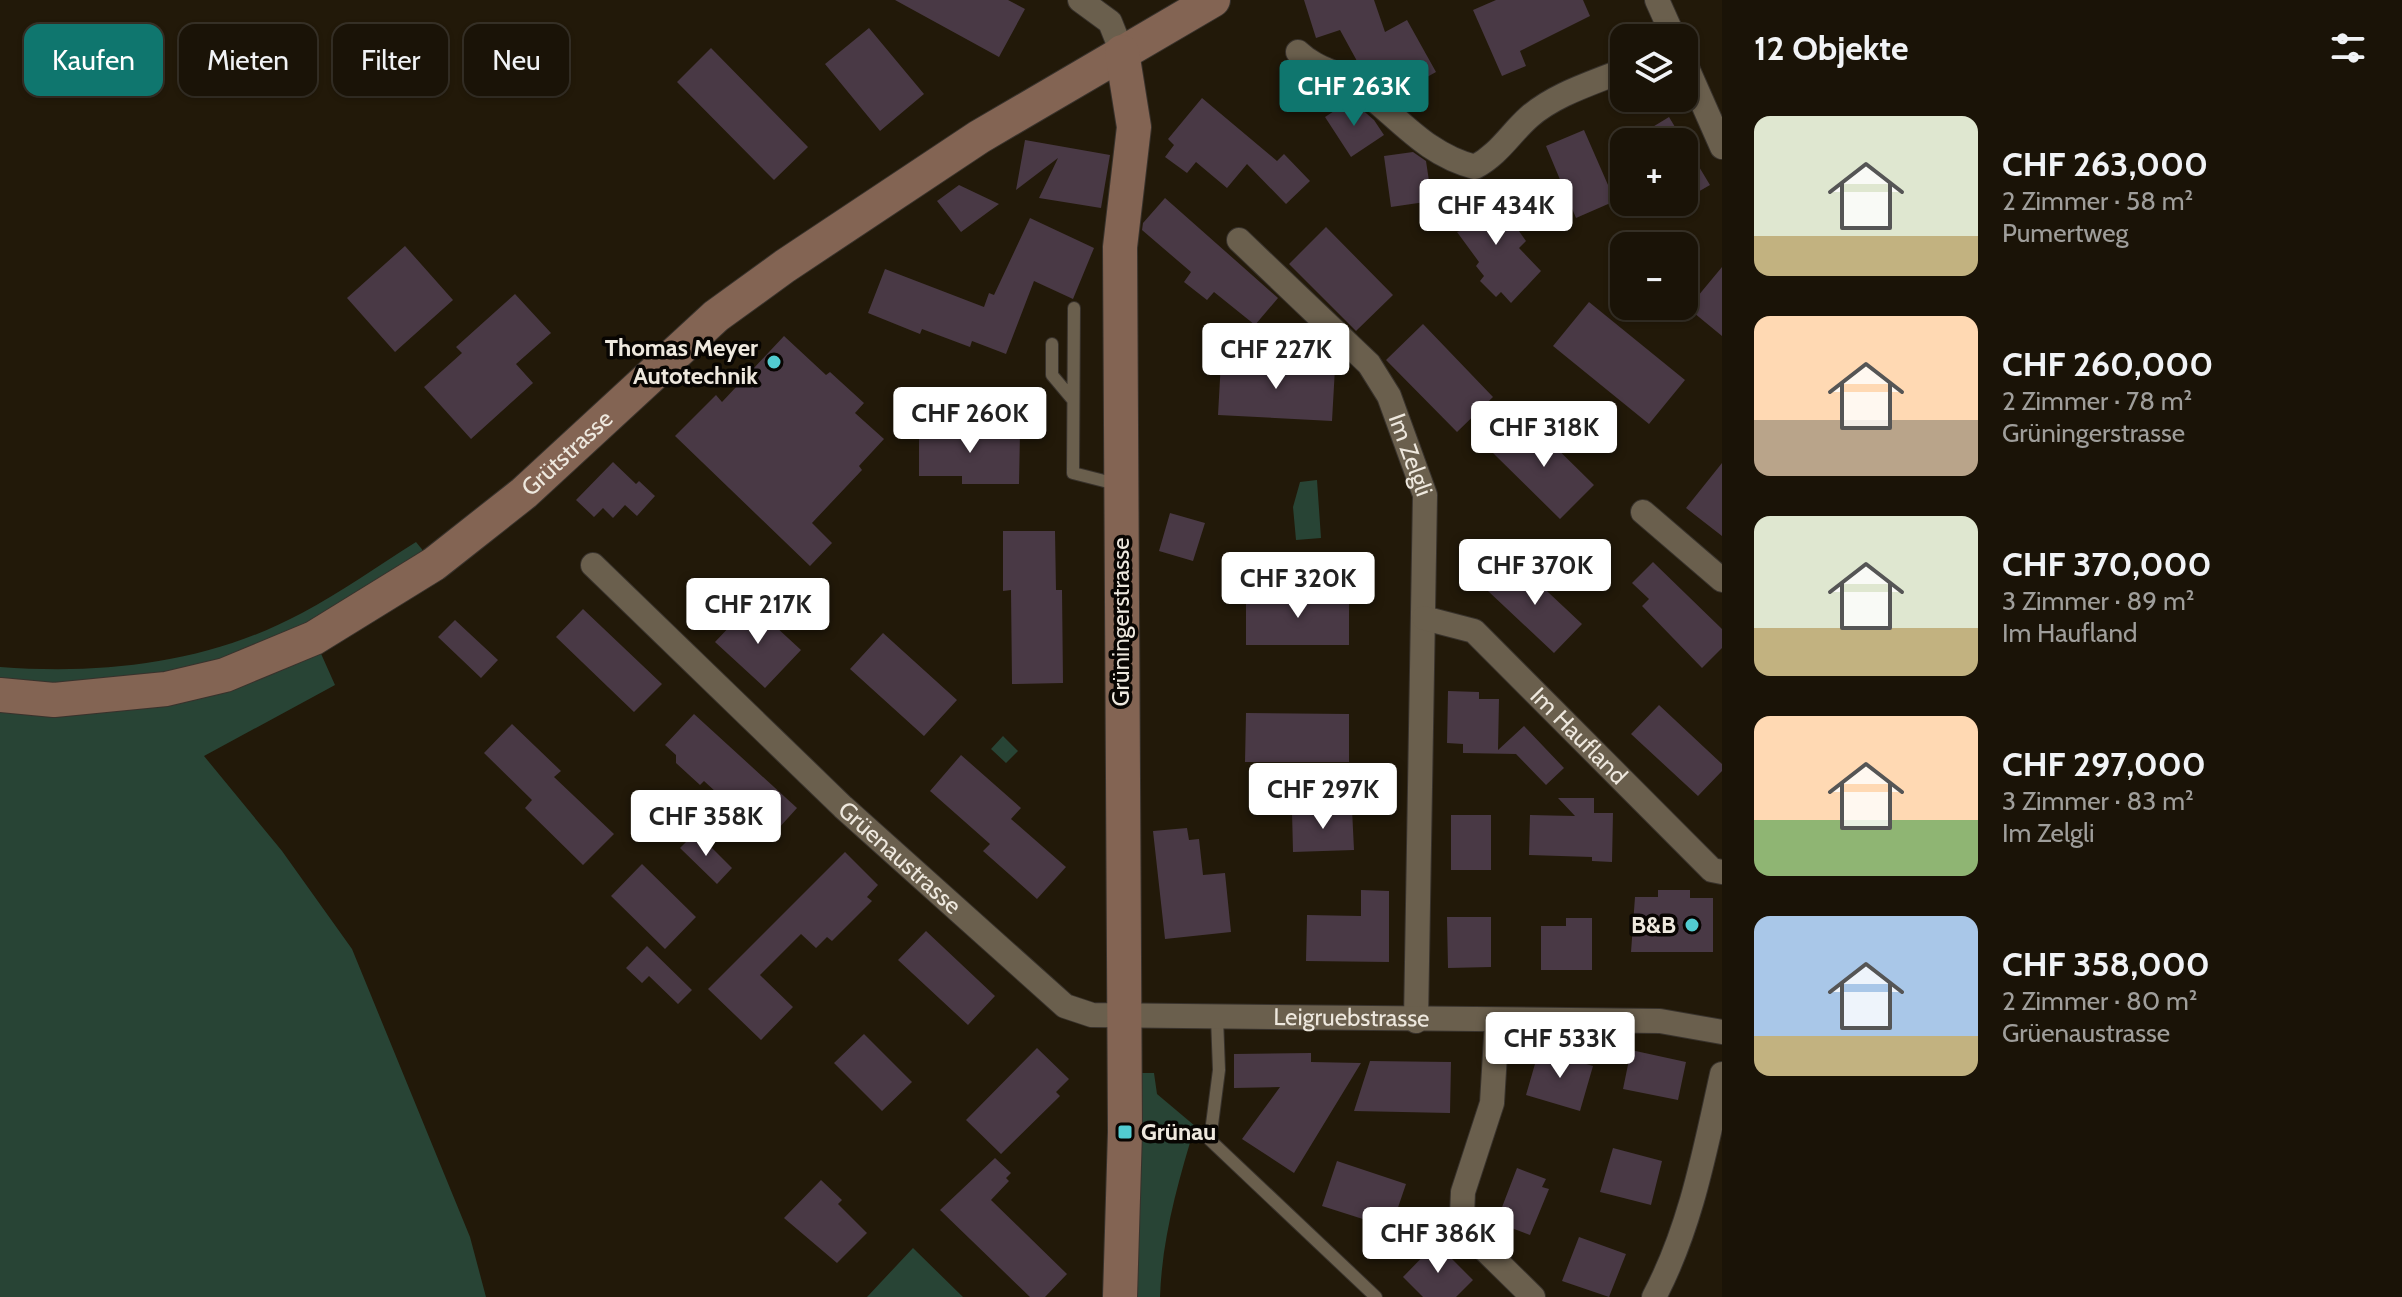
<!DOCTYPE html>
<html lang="de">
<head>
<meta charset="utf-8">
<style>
  :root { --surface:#1a1307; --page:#231c11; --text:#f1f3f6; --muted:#9f9e9b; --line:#383228; --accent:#0f766e }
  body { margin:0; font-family:Cabin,sans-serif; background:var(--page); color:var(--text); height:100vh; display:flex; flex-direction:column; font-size:30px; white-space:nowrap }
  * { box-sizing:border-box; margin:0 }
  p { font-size:26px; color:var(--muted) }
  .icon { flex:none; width:44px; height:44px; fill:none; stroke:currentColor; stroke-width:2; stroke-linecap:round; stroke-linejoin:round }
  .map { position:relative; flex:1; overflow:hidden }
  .details { display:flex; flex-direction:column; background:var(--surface); width:680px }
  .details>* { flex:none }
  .guide { position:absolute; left:24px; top:24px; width:760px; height:72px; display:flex; gap:16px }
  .controls { position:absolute; left:1610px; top:24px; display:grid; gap:16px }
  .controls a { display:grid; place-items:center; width:88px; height:88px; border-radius:16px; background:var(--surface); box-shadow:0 2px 6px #0004,0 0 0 2px var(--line); font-size:40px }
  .price { position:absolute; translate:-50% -68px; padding:0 18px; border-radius:8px; background:#fff; color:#222; font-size:26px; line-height:52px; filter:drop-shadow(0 2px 4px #0008) }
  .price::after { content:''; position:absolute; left:50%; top:48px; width:24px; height:18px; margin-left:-12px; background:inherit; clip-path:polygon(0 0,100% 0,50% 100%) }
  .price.selected { background:var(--accent); color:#fff }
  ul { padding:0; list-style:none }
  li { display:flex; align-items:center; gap:24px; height:200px; padding:0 32px }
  li span { display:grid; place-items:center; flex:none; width:224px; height:160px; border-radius:16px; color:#555 }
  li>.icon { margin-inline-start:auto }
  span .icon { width:96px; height:96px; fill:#fffc; stroke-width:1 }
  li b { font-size:34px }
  h2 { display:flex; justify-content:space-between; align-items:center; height:96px; padding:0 32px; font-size:34px }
  .pill { padding:0 28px; border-radius:16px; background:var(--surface); box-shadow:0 2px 6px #0004,0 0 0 2px var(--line); font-size:28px; line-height:72px }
  .pill.selected { background:var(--accent); color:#fff }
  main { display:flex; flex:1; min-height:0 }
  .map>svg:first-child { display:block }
</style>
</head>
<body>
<main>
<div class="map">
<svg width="1722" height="1297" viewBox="0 0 1722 1297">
  <rect width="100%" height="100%" fill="#221909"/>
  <path fill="#284435" d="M 1317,480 L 1321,538 L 1296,540 L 1293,507 L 1300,482 Z
    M 416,542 L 434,564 L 314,638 L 335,685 L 204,756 L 282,851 L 352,949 L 470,1237 L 486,1297 L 0,1297 L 0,667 C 104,675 209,663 302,613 C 341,592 378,566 416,542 Z
    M 1003,736 L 1018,751 L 1006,763 L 991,749 Z
    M 1125,1073 L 1154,1073 L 1157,1094 L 1195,1126 C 1178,1182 1162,1238 1160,1297 L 1123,1297 Z
    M 913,1248 L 963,1297 L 867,1297 Z"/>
  <path fill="#493945" d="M 895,0 L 1008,0 L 1025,9 L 999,57 Z
    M 1304,0 L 1374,0 L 1385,32 L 1407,20 L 1436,72 L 1393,96 L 1363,72 L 1340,30 L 1316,38 Z
    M 1496,0 L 1583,0 L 1590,16 L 1520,51 L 1526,66 L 1502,76 L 1473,10 Z
    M 869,28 L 924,94 L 880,131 L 825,64 Z
    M 711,48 L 808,147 L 774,180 L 677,82 Z
    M 1202,98 L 1277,161 L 1284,154 L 1310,181 L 1286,204 L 1247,164 L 1227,188 L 1196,162 L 1187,173 L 1165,157 L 1174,145 L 1168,139 Z
    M 1351,100 L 1374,120 L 1384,135 L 1351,157 L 1325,117 Z
    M 1669,117 L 1710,185 L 1684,200 L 1684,142 L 1628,142 Z
    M 1584,130 L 1615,201 L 1576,218 L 1546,146 Z
    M 1025,140 L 1110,155 L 1101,208 L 1039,198 L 1058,158 L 1016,190 Z
    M 1413,152 L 1426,161 L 1432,201 L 1391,207 L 1384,156 Z
    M 959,185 L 999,204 L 961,232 L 937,201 Z
    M 1489,189 L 1526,241 L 1519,248 L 1541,271 L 1511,303 L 1501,292 L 1496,297 L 1480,281 L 1484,276 L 1476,266 L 1479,262 L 1457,232 L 1463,230 L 1451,218 Z
    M 1165,198 L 1278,298 L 1255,325 L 1214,292 L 1207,300 L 1184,282 L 1191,272 L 1142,230 L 1143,223 Z
    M 1030,218 L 1094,248 L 1073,299 L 1034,281 L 1006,354 L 972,341 L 970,347 L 922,329 L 920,334 L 868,313 L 885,269 L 984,307 L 989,293 L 994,295 Z
    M 1326,227 L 1393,295 L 1356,331 L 1289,264 Z
    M 405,246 L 453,300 L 395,352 L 347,298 Z
    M 1722,267 L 1722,336 L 1688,308 Z
    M 515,294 L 551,333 L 516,364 L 533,383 L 471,439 L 424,387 L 462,353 L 456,347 Z
    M 1589,302 L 1685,380 L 1649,424 L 1553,346 Z
    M 1423,324 L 1493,397 L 1457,432 L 1386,360 Z
    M 784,336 L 826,375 L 830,372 L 864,403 L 855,413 L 884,439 L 859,466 L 862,470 L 812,523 L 832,543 L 810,566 L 675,436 L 716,395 L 722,402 Z
    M 1221,361 L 1335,368 L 1332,421 L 1218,415 Z
    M 1527,419 L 1594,485 L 1560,519 L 1493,453 Z
    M 919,425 L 1020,432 L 1019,484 L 962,484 L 962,476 L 919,476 Z
    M 613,462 L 636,484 L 639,481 L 655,496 L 637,516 L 625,505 L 613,518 L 603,508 L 594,517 L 576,500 Z
    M 1722,463 L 1722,536 L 1686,508 Z
    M 1170,513 L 1205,523 L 1193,561 L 1159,551 Z
    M 1003,531 L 1055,531 L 1056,590 L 1062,590 L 1063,683 L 1012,684 L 1011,590 L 1003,591 Z
    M 1515,561 L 1582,624 L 1554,653 L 1488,591 Z
    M 1653,562 L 1722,629 L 1722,648 L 1702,668 L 1642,606 L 1649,599 L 1632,583 Z
    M 1246,596 L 1349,596 L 1349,645 L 1246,645 Z
    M 751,604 L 801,650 L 765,688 L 715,642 Z
    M 583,609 L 662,684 L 634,712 L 556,637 Z
    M 455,620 L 498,660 L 481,678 L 438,637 Z
    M 883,633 L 957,700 L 924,736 L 850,669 Z
    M 1448,691 L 1479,692 L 1479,699 L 1499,699 L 1498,750 L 1524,726 L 1564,768 L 1546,785 L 1516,754 L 1463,753 L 1463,744 L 1447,743 Z
    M 1659,705 L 1722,764 L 1722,771 L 1698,796 L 1631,734 Z
    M 1246,713 L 1349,714 L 1349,762 L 1245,762 Z
    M 694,714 L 797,808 L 768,840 L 704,781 L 700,785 L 676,763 L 676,755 L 665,745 Z
    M 512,724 L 561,771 L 554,777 L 614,834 L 583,865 L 525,808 L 532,800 L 484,753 Z
    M 961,755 L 1021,808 L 1011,819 L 1066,867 L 1037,899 L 983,851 L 990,844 L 930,791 Z
    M 1558,798 L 1594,798 L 1594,813 L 1613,813 L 1612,862 L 1592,861 L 1592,857 L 1529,855 L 1530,815 L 1575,816 Z
    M 1352,809 L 1354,850 L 1293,852 L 1292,811 Z
    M 1451,815 L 1491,815 L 1491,870 L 1451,870 Z
    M 1187,828 L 1189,840 L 1199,839 L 1203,875 L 1225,873 L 1231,932 L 1165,939 L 1153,831 Z
    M 696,832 L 732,868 L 717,884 L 680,848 Z
    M 845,852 L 878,885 L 867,897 L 872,901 L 832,941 L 827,937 L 816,948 L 801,934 L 760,975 L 793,1007 L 761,1040 L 708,989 Z
    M 642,864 L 696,917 L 665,949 L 611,896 Z
    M 1361,890 L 1389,891 L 1389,962 L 1306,961 L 1307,915 L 1361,916 Z
    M 1658,890 L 1690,890 L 1690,898 L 1713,898 L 1713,952 L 1631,952 L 1635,897 L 1658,897 Z
    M 1447,917 L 1491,917 L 1491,967 L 1448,968 Z
    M 1566,918 L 1592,918 L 1592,970 L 1541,970 L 1541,926 L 1566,926 Z
    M 926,931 L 995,996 L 968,1025 L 898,960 Z
    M 647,946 L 692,990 L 678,1004 L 649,976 L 642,983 L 626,968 Z
    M 864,1034 L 912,1082 L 882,1111 L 834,1063 Z
    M 1037,1048 L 1069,1079 L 1056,1092 L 1060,1096 L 1001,1154 L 966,1120 Z
    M 1539,1050 L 1593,1066 L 1580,1111 L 1526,1095 Z
    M 1631,1050 L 1686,1062 L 1678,1100 L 1623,1089 Z
    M 1311,1053 L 1311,1062 L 1361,1063 L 1294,1173 L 1242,1139 L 1280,1087 L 1234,1088 L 1234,1054 Z
    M 1370,1061 L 1451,1062 L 1450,1113 L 1354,1111 Z
    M 1613,1148 L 1662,1161 L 1651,1205 L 1600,1192 Z
    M 995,1158 L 1011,1173 L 1006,1178 L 1009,1181 L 991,1200 L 1067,1274 L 1045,1297 L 1030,1297 L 940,1210 Z
    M 1337,1161 L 1406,1184 L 1391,1228 L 1322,1206 Z
    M 1517,1168 L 1546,1179 L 1542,1187 L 1549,1189 L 1530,1235 L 1509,1227 L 1512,1220 L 1499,1215 Z
    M 821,1180 L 842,1200 L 838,1204 L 867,1233 L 837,1263 L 784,1218 Z
    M 1579,1237 L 1626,1254 L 1609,1297 L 1562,1281 Z
    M 1436,1243 L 1473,1280 L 1456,1297 L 1423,1297 L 1403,1277 Z"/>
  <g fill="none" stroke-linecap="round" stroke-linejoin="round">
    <defs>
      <path id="service" d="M 1074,308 L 1073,473 L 1120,485
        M 1052,344 L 1052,375 L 1073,400
        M 1217,1018 L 1219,1070 L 1210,1140 L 1376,1297"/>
      <g id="minor">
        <path d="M 1080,0 L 1110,22 L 1122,52"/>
        <path d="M 1657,0 L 1674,38"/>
        <path d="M 1298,52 C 1318,71 1338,71 1357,86 C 1398,116 1424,154 1475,167 C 1499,154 1510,134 1529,117 C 1555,94 1593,83 1624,70"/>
        <path d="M 1684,61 L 1722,147"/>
        <path id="s1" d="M 1239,240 L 1369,364 L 1389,396 L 1425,495 L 1416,1021"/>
        <path d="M 1643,512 L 1722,580"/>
        <path id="s2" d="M 593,565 L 843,807 L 1065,1006 L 1092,1015 L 1660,1021 L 1722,1032"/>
        <path id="s3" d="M 1424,618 L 1474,631 L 1712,870 L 1722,872"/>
        <path d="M 1497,1021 L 1492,1103 L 1463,1192 L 1462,1215 L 1472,1237 L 1533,1297"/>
        <path d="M 1654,1297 C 1691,1227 1705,1150 1722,1074"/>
      </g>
      <g id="secondary">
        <path id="s4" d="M 0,695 L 54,700 L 166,689 L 225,675 L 314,638 L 434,564 L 524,493 L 716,316 L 785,266 L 979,137 L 1213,0"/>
        <path d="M 1120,1297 L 1125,1132 L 1120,247 L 1134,127 L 1122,52"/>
      </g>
    </defs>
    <use href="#service" stroke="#38322c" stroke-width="14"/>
    <use href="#minor" stroke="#38322c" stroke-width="26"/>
    <use href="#secondary" stroke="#38322c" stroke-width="36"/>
    <use href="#service" stroke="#6a5f4d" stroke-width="12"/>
    <use href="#minor" stroke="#6a5f4d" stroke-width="24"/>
    <use href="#secondary" stroke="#836453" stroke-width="34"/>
  </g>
  <g fill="#52ccd1" stroke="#080502" stroke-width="3">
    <circle cx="774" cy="362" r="8"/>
    <circle cx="1692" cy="925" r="8"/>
    <rect x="1117" y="1124" width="16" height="16" rx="4"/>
  </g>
  <g text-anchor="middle" stroke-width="7" stroke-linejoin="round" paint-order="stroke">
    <g font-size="24" font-weight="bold" fill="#eee8de" stroke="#080502" text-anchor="end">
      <text x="758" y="356">Thomas Meyer<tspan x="758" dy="28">Autotechnik</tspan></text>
      <text x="1676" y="933">B&amp;B</text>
      <text x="1141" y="1140" text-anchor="start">Grünau</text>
    </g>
    <g font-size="24" fill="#eee8de" stroke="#080502">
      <text dy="8" stroke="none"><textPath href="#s4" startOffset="638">Grütstrasse</textPath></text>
      <text dy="8" stroke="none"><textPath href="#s1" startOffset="280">Im Zelgli</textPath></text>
      <text transform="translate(1121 622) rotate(-90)" y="8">Grüningerstrasse</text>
      <text dy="8" stroke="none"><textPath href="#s3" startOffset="200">Im Haufland</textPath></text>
      <text dy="8" stroke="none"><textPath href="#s2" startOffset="424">Grüenaustrasse</textPath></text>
      <text dy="8" stroke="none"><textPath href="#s2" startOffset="934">Leigruebstrasse</textPath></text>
    </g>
  </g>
</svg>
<div class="controls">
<a><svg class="icon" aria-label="layers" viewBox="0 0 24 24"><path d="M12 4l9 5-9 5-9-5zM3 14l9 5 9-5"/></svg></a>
<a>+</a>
<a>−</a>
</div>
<b class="price selected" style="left:1354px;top:128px">CHF 263K</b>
<b class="price" style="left:1496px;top:247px">CHF 434K</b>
<b class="price" style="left:1276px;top:391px">CHF 227K</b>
<b class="price" style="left:970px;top:455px">CHF 260K</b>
<b class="price" style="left:1544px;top:469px">CHF 318K</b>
<b class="price" style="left:1535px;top:607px">CHF 370K</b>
<b class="price" style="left:1298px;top:620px">CHF 320K</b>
<b class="price" style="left:758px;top:646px">CHF 217K</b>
<b class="price" style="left:1323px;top:831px">CHF 297K</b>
<b class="price" style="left:706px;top:858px">CHF 358K</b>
<b class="price" style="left:1560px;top:1080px">CHF 533K</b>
<b class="price" style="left:1438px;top:1275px">CHF 386K</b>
<div class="guide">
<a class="pill selected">Kaufen</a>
<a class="pill">Mieten</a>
<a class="pill">Filter</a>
<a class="pill">Neu</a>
</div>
</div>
<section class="details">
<h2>12 Objekte<svg class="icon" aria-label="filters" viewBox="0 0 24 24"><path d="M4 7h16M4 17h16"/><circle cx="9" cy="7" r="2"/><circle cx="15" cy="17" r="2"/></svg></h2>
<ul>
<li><span style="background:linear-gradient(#dfe7d0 75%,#c2b280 0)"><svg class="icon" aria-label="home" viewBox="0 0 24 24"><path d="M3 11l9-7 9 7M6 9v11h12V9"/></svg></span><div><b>CHF 263,000</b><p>2 Zimmer · 58 m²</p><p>Pumertweg</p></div></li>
<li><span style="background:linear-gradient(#ffd9b3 65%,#b9a48a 0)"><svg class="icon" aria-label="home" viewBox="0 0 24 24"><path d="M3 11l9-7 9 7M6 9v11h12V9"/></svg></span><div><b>CHF 260,000</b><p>2 Zimmer · 78 m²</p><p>Grüningerstrasse</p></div></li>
<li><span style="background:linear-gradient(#dfe7d0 70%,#c2b280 0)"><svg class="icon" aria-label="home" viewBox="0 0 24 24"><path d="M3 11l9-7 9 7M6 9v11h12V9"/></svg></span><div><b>CHF 370,000</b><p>3 Zimmer · 89 m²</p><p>Im Haufland</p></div></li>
<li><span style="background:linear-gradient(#ffd9b3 65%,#8fb573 0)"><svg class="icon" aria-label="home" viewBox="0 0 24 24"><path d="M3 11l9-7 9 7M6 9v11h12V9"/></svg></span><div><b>CHF 297,000</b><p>3 Zimmer · 83 m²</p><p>Im Zelgli</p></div></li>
<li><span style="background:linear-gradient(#a9c7e8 75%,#c2b280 0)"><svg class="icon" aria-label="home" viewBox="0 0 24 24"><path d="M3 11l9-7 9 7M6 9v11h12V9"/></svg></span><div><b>CHF 358,000</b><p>2 Zimmer · 80 m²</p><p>Grüenaustrasse</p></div></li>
</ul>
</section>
</main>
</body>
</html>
